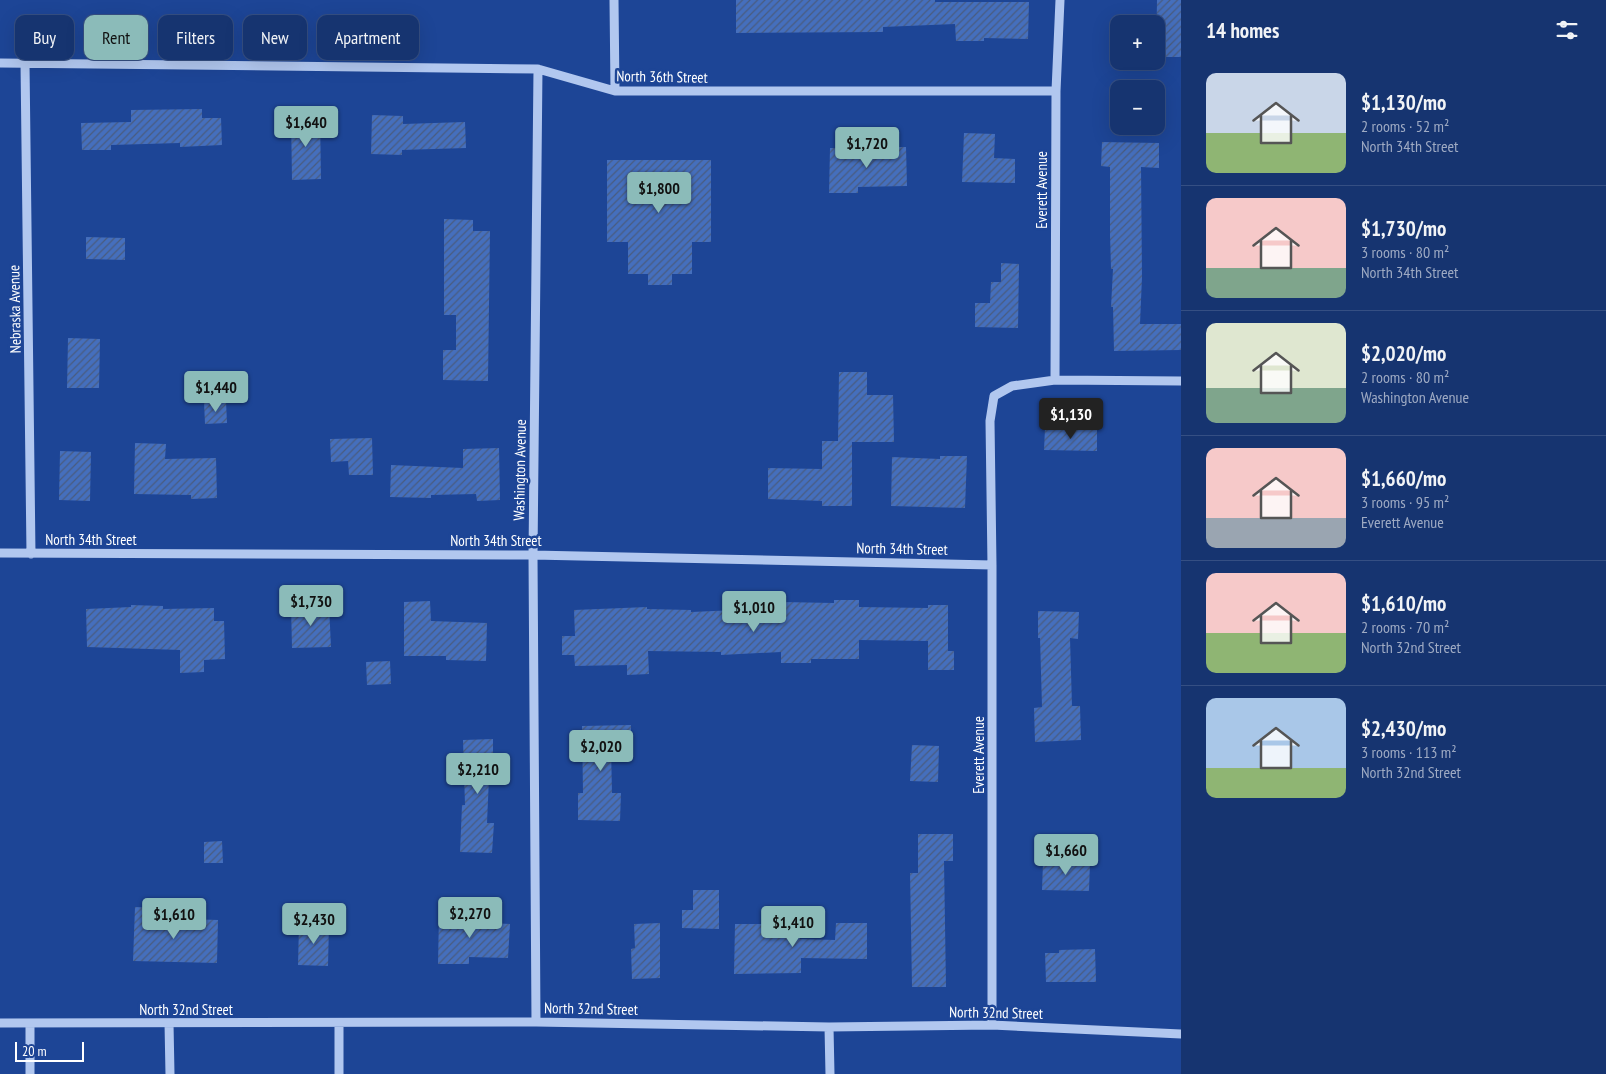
<!DOCTYPE html>
<html lang="en">
<head>
<meta charset="utf-8">
<style>
  :root { --surface:#163470; --page:#1f3c75; --text:#f1f3f6; --muted:#9eaac3; --line:#354f83; --accent:#8bbbb9 }
  body { margin:0; font-family:"PT Sans Narrow",sans-serif; background:var(--page); color:var(--text); height:100vh; display:flex; flex-direction:column; font-size:19px; white-space:nowrap }
  * { box-sizing:border-box; margin:0 }
  p { font-size:16px; color:var(--muted) }
  .icon { flex:none; width:28px; height:28px; fill:none; stroke:currentColor; stroke-width:2; stroke-linecap:round; stroke-linejoin:round }
  .map { position:relative; flex:1; overflow:hidden }
  .side { display:flex; flex-direction:column; background:var(--surface); width:425px }
  .side>* { flex:none }
  .hud { position:absolute; left:15px; top:15px; width:475px; height:45px; display:flex; gap:10px }
  .fabs { position:absolute; left:1110px; top:15px; display:grid; gap:10px }
  .fabs a { display:grid; place-items:center; width:55px; height:55px; border-radius:10px; background:var(--surface); box-shadow:0 5px 20px #0002,0 0 0 1px var(--line); font-size:25px }
  .scale { position:absolute; left:15px; bottom:12px; width:69px; box-sizing:border-box; padding-left:5px; border:2px solid #fff; border-top:0; font-size:14px; line-height:18px; white-space:nowrap; color:#fff; -webkit-text-stroke:4px #1d4596; paint-order:stroke }
  .price { position:absolute; translate:-50% -42px; padding:0 11px; border-radius:5px; background:var(--accent); color:#111; font-size:16px; line-height:32px; filter:drop-shadow(0 1px 2px #0008) }
  .price::after { content:''; position:absolute; left:50%; top:30px; width:15px; height:11px; margin-left:-8px; background:inherit; clip-path:polygon(0 0,100% 0,50% 100%) }
  .price.selected { background:#222; color:#fff }
  ul { padding:0; list-style:none }
  li { display:flex; align-items:center; gap:15px; height:125px; padding:0 25px }
  li+li { border-top:1px solid var(--line) }
  li span { display:grid; place-items:center; flex:none; width:140px; height:100px; border-radius:10px; color:#555 }
  li>.icon { margin-inline-start:auto }
  span .icon { width:60px; height:60px; fill:#fffc; stroke-width:1 }
  li b { font-size:21px }
  h2 { display:flex; justify-content:space-between; align-items:center; height:60px; padding:0 25px; font-size:21px }
  .pill { padding:0 18px; border-radius:10px; background:var(--surface); box-shadow:0 5px 20px #0002,0 0 0 1px var(--line); font-size:18px; line-height:45px }
  .pill.selected { background:var(--accent); color:#111 }
  main { display:flex; flex:1; min-height:0 }
  .map>svg:first-child { display:block }
</style>
</head>
<body>
<main>
<div class="map">
<svg width="1181" height="1074" viewBox="0 0 1181 1074">
  <defs>
    <pattern id="building-hatch" width="6" height="6" patternUnits="userSpaceOnUse" patternTransform="scale(1.25)"><rect width="6" height="6" fill="#456fbd"/><path d="M-1 1l2-2M0 6l6-6M5 7l2-2" fill="none" stroke="#495c7f"/></pattern>
  </defs>
  <rect width="100%" height="100%" fill="#1d4596"/>
  <path fill="url(#building-hatch)" d="M 736,0 L 935,0 L 935,2 L 1029,2 L 1028,39 L 984,38 L 984,41 L 956,41 L 955,24 L 883,27 L 883,32 L 736,33 Z
    M 1157,0 L 1181,0 L 1181,57 L 1156,57 Z
    M 202,109 L 202,118 L 221,118 L 222,145 L 180,147 L 180,143 L 111,145 L 111,150 L 82,150 L 81,123 L 131,122 L 131,110 Z
    M 372,115 L 403,116 L 403,124 L 465,122 L 466,148 L 402,150 L 402,155 L 371,154 Z
    M 291,116 L 320,116 L 321,179 L 292,180 Z
    M 964,133 L 995,134 L 994,158 L 1015,159 L 1015,183 L 962,182 Z
    M 1102,142 L 1159,143 L 1159,168 L 1141,167 L 1142,277 L 1140,324 L 1181,324 L 1181,350 L 1114,351 L 1113,307 L 1111,307 L 1113,269 L 1111,269 L 1110,235 L 1110,167 L 1101,166 Z
    M 879,147 L 906,147 L 907,186 L 858,187 L 858,193 L 829,193 L 830,148 L 879,149 Z
    M 607,160 L 711,160 L 711,242 L 692,242 L 692,274 L 672,274 L 672,285 L 648,285 L 648,274 L 628,274 L 628,242 L 607,242 Z
    M 444,219 L 473,220 L 473,231 L 490,231 L 488,381 L 443,380 L 443,350 L 456,350 L 456,315 L 444,315 Z
    M 86,237 L 125,238 L 125,260 L 86,259 Z
    M 1001,263 L 1019,264 L 1018,328 L 975,327 L 975,303 L 990,303 L 991,282 L 1001,282 Z
    M 68,338 L 100,339 L 99,388 L 67,388 Z
    M 839,372 L 867,372 L 867,395 L 893,395 L 894,442 L 852,442 L 852,506 L 822,506 L 822,501 L 768,499 L 768,468 L 822,469 L 822,441 L 838,441 Z
    M 226,401 L 227,423 L 205,424 L 204,402 Z
    M 1045,428 L 1097,429 L 1097,451 L 1044,450 Z
    M 372,438 L 373,475 L 349,475 L 348,461 L 331,462 L 330,439 Z
    M 135,443 L 166,444 L 165,459 L 216,458 L 217,498 L 191,499 L 191,495 L 134,494 Z
    M 499,448 L 500,500 L 477,501 L 476,494 L 431,495 L 431,498 L 390,497 L 391,465 L 463,468 L 463,449 Z
    M 60,451 L 91,452 L 90,501 L 59,500 Z
    M 940,456 L 967,456 L 965,508 L 891,506 L 892,457 L 940,459 Z
    M 834,600 L 859,600 L 859,607 L 928,608 L 928,605 L 948,605 L 948,651 L 954,651 L 954,670 L 928,670 L 928,641 L 859,640 L 859,659 L 811,659 L 811,663 L 781,663 L 781,652 L 721,655 L 721,652 L 648,651 L 649,674 L 627,675 L 627,665 L 575,666 L 574,655 L 562,655 L 562,636 L 575,636 L 574,610 L 647,607 L 647,609 L 691,610 L 691,612 L 782,608 L 782,602 L 834,603 Z
    M 430,601 L 431,621 L 487,623 L 486,661 L 446,660 L 446,656 L 404,656 L 404,602 Z
    M 131,605 L 163,606 L 163,609 L 214,608 L 214,621 L 224,621 L 225,659 L 204,660 L 204,672 L 180,673 L 180,650 L 87,647 L 86,609 L 131,607 Z
    M 329,605 L 331,647 L 292,648 L 291,606 Z
    M 1038,611 L 1079,612 L 1078,639 L 1070,638 L 1072,706 L 1080,706 L 1081,740 L 1035,742 L 1034,708 L 1042,707 L 1040,638 L 1038,638 Z
    M 390,661 L 391,684 L 367,685 L 366,662 Z
    M 631,725 L 631,747 L 611,748 L 612,793 L 621,793 L 620,821 L 578,820 L 578,793 L 583,793 L 582,726 Z
    M 493,739 L 493,753 L 500,753 L 500,777 L 489,778 L 487,823 L 494,823 L 492,853 L 460,852 L 462,805 L 465,805 L 463,740 Z
    M 912,745 L 939,746 L 938,782 L 910,781 Z
    M 918,834 L 953,834 L 953,861 L 944,861 L 946,987 L 912,987 L 910,873 L 918,873 Z
    M 222,841 L 223,863 L 204,863 L 204,842 Z
    M 1043,862 L 1090,863 L 1089,891 L 1042,890 Z
    M 693,890 L 719,890 L 719,929 L 682,928 L 682,910 L 693,910 Z
    M 135,907 L 155,908 L 154,925 L 189,926 L 190,919 L 218,920 L 217,963 L 133,961 Z
    M 439,913 L 470,913 L 470,922 L 510,924 L 508,958 L 469,957 L 469,964 L 438,964 Z
    M 660,923 L 660,978 L 632,979 L 631,949 L 635,948 L 634,924 Z
    M 836,923 L 867,923 L 867,959 L 801,958 L 801,973 L 734,974 L 735,924 L 764,924 L 764,927 L 800,926 L 800,939 L 835,940 Z
    M 299,924 L 329,924 L 328,966 L 298,965 Z
    M 1095,949 L 1096,982 L 1046,982 L 1045,953 L 1059,953 L 1059,950 Z"/>
  <g fill="none" stroke-linecap="round" stroke-linejoin="round">
    <path stroke="#b1c7ef" stroke-width="9" d="M 614,0 L 615,91
      M 0,63 L 538,69 L 615,91 L 1056,91
      M 25,63 L 31,554
      M 1055,380 L 1056,91 L 1060,0
      M 0,553 L 533,555 L 992,565
      M 536,1022 L 533,555 L 538,69
      M 0,1023 L 536,1022 L 829,1027 L 992,1025 L 1181,1034
      M 169,1023 L 170,1074
      M 339,1024 L 339,1074
      M 992,1025 L 992,565 L 990,421 L 994,396 L 1012,386 L 1055,380 L 1181,381
      M 829,1027 L 830,1074
      M 30,1074 L 30,1023"/>
  </g>
  <g text-anchor="middle" stroke-width="5" stroke-linejoin="round" paint-order="stroke">
    <g font-size="15" fill="#fff" stroke="#1d4596">
      <text transform="translate(662 77) rotate(1)" y="5">North 36th Street</text>
      <text transform="translate(1042 190) rotate(-90)" y="5">Everett Avenue</text>
      <text transform="translate(15 309) rotate(-91)" y="5">Nebraska Avenue</text>
      <text transform="translate(520 470) rotate(-89)" y="5">Washington Avenue</text>
      <text x="91" y="545">North 34th Street</text>
      <text x="496" y="546">North 34th Street</text>
      <text transform="translate(902 549) rotate(1)" y="5">North 34th Street</text>
      <text transform="translate(979 755) rotate(-90)" y="5">Everett Avenue</text>
      <text transform="translate(591 1009) rotate(1)" y="5">North 32nd Street</text>
      <text x="186" y="1015">North 32nd Street</text>
      <text transform="translate(996 1013) rotate(1)" y="5">North 32nd Street</text>
    </g>
  </g>
</svg>
<div class="fabs">
<a>+</a>
<a>−</a>
</div>
<div class="scale">20 m</div>
<b class="price" style="left:306px;top:148px">$1,640</b>
<b class="price" style="left:867px;top:169px">$1,720</b>
<b class="price" style="left:659px;top:214px">$1,800</b>
<b class="price" style="left:216px;top:413px">$1,440</b>
<b class="price selected" style="left:1071px;top:440px">$1,130</b>
<b class="price" style="left:311px;top:627px">$1,730</b>
<b class="price" style="left:754px;top:633px">$1,010</b>
<b class="price" style="left:601px;top:772px">$2,020</b>
<b class="price" style="left:478px;top:795px">$2,210</b>
<b class="price" style="left:1066px;top:876px">$1,660</b>
<b class="price" style="left:470px;top:939px">$2,270</b>
<b class="price" style="left:174px;top:940px">$1,610</b>
<b class="price" style="left:314px;top:945px">$2,430</b>
<b class="price" style="left:793px;top:948px">$1,410</b>
<div class="hud">
<a class="pill">Buy</a>
<a class="pill selected">Rent</a>
<a class="pill">Filters</a>
<a class="pill">New</a>
<a class="pill">Apartment</a>
</div>
</div>
<section class="side">
<h2>14 homes<svg class="icon" aria-label="filters" viewBox="0 0 24 24"><path d="M4 7h16M4 17h16"/><circle cx="9" cy="7" r="2"/><circle cx="15" cy="17" r="2"/></svg></h2>
<ul>
<li><span style="background:linear-gradient(#c9d6e8 60%,#8fb573 0)"><svg class="icon" aria-label="home" viewBox="0 0 24 24"><path d="M3 11l9-7 9 7M6 9v11h12V9"/></svg></span><div><b>$1,130/mo</b><p>2 rooms · 52 m²</p><p>North 34th Street</p></div></li>
<li><span style="background:linear-gradient(#f6c9c9 70%,#7fa58c 0)"><svg class="icon" aria-label="home" viewBox="0 0 24 24"><path d="M3 11l9-7 9 7M6 9v11h12V9"/></svg></span><div><b>$1,730/mo</b><p>3 rooms · 80 m²</p><p>North 34th Street</p></div></li>
<li><span style="background:linear-gradient(#dfe7d0 65%,#7fa58c 0)"><svg class="icon" aria-label="home" viewBox="0 0 24 24"><path d="M3 11l9-7 9 7M6 9v11h12V9"/></svg></span><div><b>$2,020/mo</b><p>2 rooms · 80 m²</p><p>Washington Avenue</p></div></li>
<li><span style="background:linear-gradient(#f6c9c9 70%,#9aa5b1 0)"><svg class="icon" aria-label="home" viewBox="0 0 24 24"><path d="M3 11l9-7 9 7M6 9v11h12V9"/></svg></span><div><b>$1,660/mo</b><p>3 rooms · 95 m²</p><p>Everett Avenue</p></div></li>
<li><span style="background:linear-gradient(#f6c9c9 60%,#8fb573 0)"><svg class="icon" aria-label="home" viewBox="0 0 24 24"><path d="M3 11l9-7 9 7M6 9v11h12V9"/></svg></span><div><b>$1,610/mo</b><p>2 rooms · 70 m²</p><p>North 32nd Street</p></div></li>
<li><span style="background:linear-gradient(#a9c7e8 70%,#8fb573 0)"><svg class="icon" aria-label="home" viewBox="0 0 24 24"><path d="M3 11l9-7 9 7M6 9v11h12V9"/></svg></span><div><b>$2,430/mo</b><p>3 rooms · 113 m²</p><p>North 32nd Street</p></div></li>
</ul>
</section>
</main>
</body>
</html>
